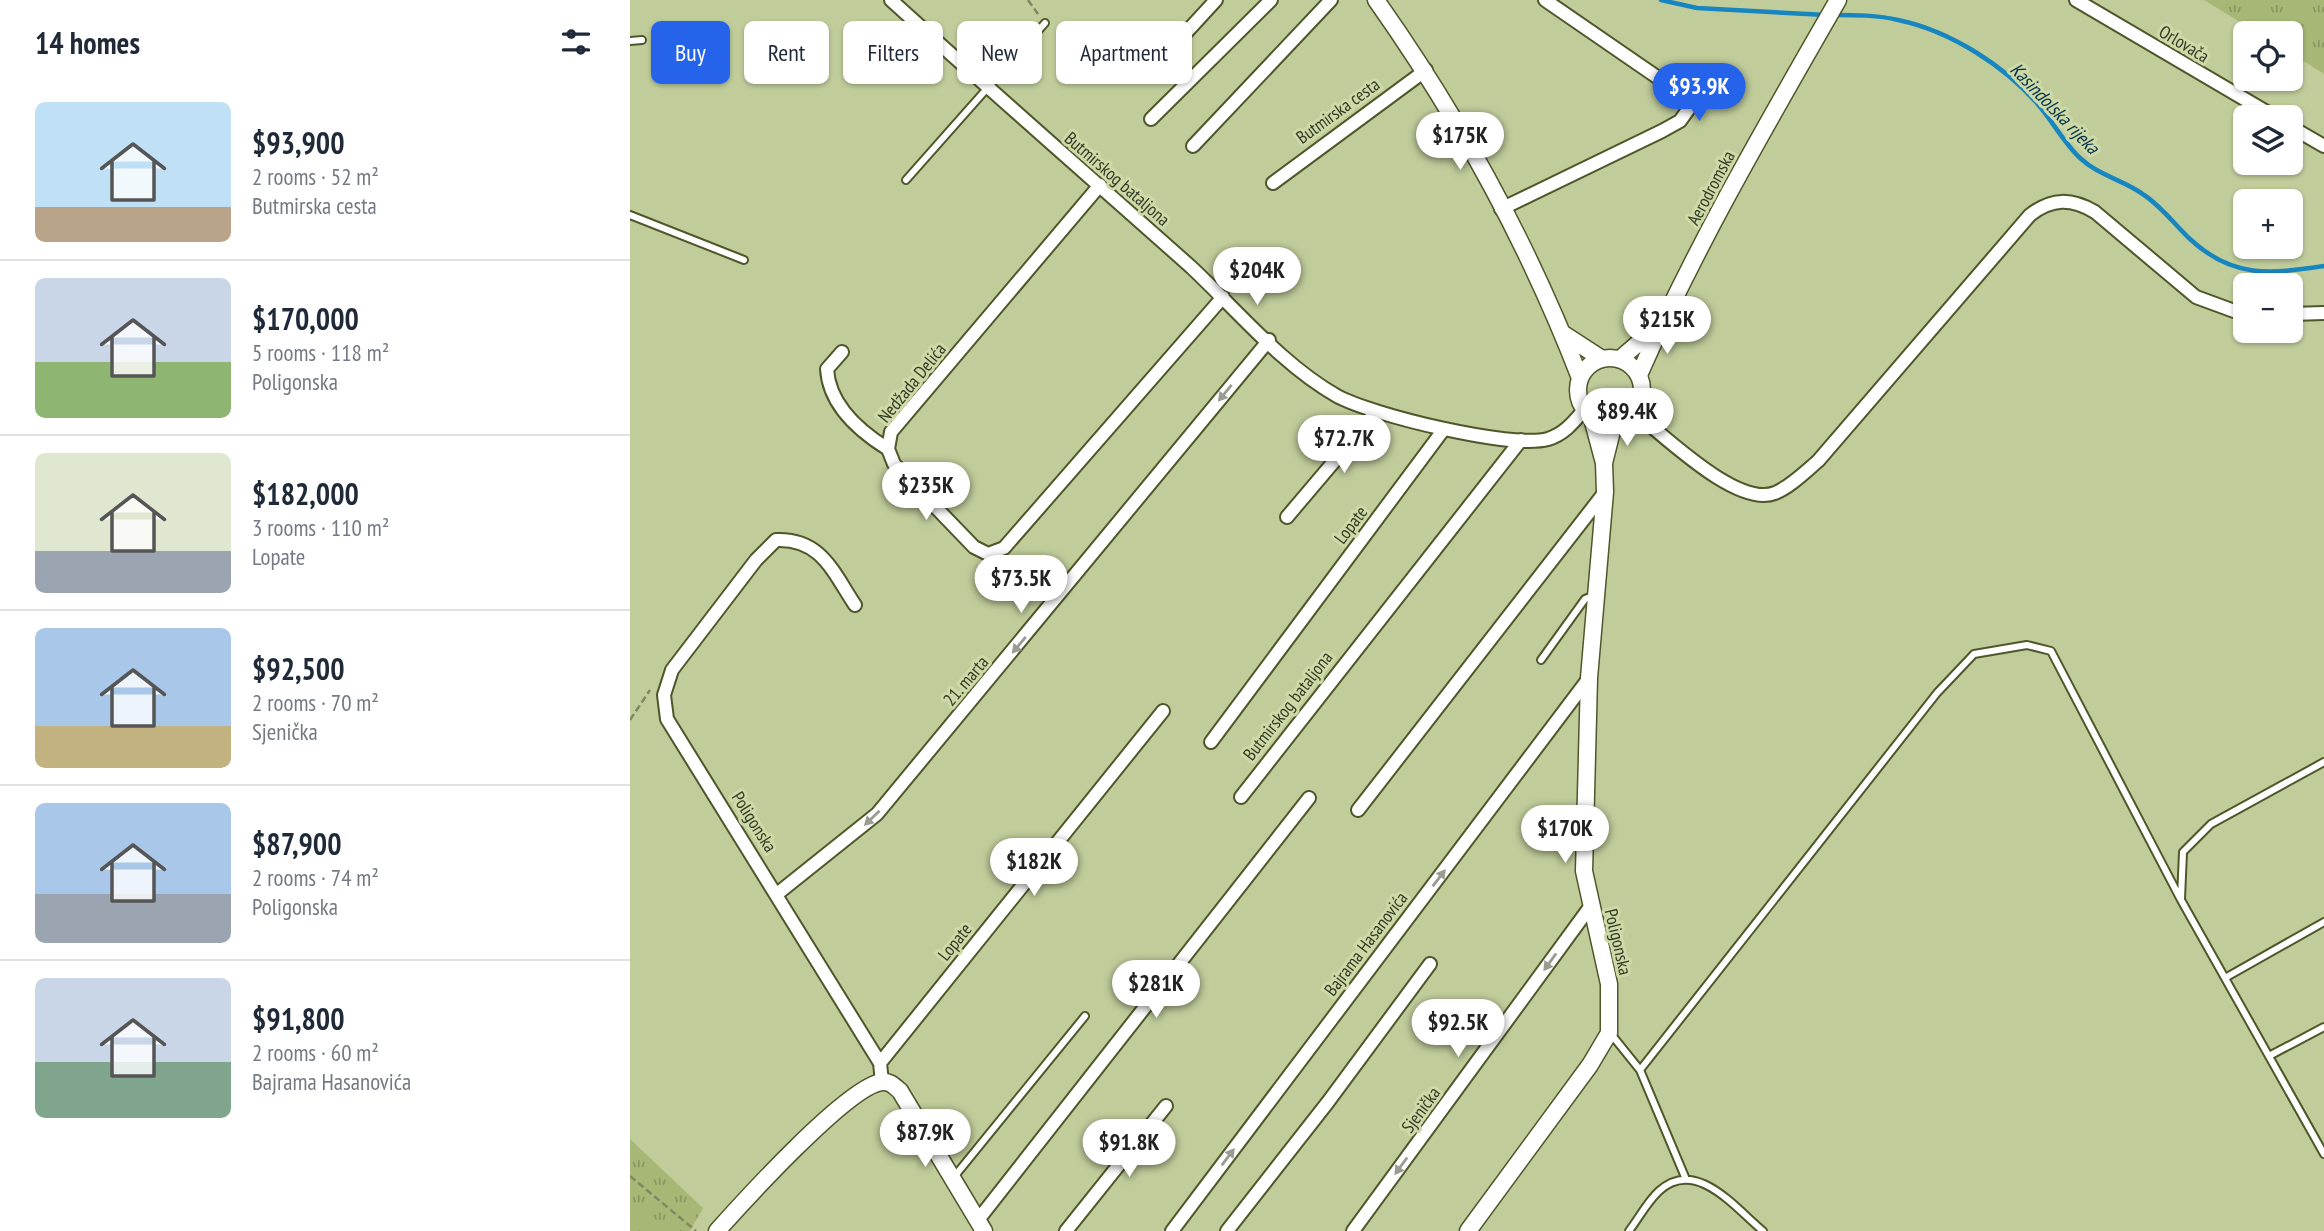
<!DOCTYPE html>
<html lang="en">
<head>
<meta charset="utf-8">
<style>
  :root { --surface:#fff; --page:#f6f6f7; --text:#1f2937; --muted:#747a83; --line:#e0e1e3; --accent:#2563eb }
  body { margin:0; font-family:"PT Sans Narrow",sans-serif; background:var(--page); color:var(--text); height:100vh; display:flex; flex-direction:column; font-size:26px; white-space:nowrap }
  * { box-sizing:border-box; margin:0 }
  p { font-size:23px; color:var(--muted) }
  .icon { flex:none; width:38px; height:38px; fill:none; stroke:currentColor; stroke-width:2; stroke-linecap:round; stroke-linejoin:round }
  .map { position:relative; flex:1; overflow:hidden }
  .details { display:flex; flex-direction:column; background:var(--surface); width:630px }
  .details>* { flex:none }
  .guide { position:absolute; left:21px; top:21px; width:665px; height:63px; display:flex; gap:14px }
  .fabs { position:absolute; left:1603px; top:21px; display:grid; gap:14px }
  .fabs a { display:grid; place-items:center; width:70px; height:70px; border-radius:10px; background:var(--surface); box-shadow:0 2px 5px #0004; font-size:35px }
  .price { position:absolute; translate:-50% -60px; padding:0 16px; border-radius:24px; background:#fff; color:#222; font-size:23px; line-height:46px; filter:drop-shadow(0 2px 4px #0008) }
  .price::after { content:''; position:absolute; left:50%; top:42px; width:21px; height:16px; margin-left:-10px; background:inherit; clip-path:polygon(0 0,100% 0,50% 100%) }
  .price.on { background:var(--accent); color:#fff }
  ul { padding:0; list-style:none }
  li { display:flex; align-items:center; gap:21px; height:175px; padding:0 35px }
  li+li { border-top:2px solid var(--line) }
  li span { display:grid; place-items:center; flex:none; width:196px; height:140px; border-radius:10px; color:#555 }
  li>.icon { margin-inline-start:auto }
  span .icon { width:84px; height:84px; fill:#fffc; stroke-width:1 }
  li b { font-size:30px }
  h2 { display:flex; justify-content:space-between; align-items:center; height:84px; padding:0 35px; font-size:30px }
  .pill { padding:0 24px; border-radius:10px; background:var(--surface); box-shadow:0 2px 5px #0004; font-size:24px; line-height:63px }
  .pill.on { background:var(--accent); color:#fff }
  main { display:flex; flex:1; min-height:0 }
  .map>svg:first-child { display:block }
</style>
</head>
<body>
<main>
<section class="details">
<h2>14 homes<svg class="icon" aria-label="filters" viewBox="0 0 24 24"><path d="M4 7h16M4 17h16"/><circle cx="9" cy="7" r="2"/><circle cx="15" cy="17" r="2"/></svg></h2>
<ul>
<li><span style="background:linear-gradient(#bfe0f5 75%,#b9a48a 0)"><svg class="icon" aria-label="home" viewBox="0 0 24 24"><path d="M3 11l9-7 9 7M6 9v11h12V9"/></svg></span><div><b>$93,900</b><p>2 rooms · 52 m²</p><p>Butmirska cesta</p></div></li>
<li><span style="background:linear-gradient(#c9d6e8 60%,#8fb573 0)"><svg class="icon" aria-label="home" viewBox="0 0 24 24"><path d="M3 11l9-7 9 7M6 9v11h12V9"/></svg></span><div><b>$170,000</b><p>5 rooms · 118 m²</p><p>Poligonska</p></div></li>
<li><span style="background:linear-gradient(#dfe7d0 70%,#9aa5b1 0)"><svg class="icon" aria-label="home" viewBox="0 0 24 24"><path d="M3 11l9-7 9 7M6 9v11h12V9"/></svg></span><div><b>$182,000</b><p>3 rooms · 110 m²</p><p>Lopate</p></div></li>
<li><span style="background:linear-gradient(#a9c7e8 70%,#c2b280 0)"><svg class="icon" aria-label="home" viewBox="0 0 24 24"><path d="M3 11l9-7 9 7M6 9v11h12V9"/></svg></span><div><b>$92,500</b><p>2 rooms · 70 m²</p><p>Sjenička</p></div></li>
<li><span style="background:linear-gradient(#a9c7e8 65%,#9aa5b1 0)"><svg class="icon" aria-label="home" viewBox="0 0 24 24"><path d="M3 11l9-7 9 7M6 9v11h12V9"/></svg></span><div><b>$87,900</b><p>2 rooms · 74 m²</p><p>Poligonska</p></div></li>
<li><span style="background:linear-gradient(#c9d6e8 60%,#7fa58c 0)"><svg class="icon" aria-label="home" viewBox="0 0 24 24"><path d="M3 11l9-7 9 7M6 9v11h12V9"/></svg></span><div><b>$91,800</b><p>2 rooms · 60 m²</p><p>Bajrama Hasanovića</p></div></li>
</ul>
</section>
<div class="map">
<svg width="1694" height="1231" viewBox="0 0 1694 1231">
  <defs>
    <pattern id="grass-tufts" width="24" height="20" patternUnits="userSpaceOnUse" patternTransform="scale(1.75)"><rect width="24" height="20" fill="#a7b775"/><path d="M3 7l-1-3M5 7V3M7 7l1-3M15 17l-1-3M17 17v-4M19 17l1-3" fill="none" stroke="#899660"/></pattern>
  </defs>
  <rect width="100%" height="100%" fill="#c0cd9b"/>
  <path fill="url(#grass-tufts)" d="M 1574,0 L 1694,0 L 1694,74 L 1661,53 L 1661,33 L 1628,33 Z
    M 0,1139 L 73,1208 L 60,1231 L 0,1231 Z"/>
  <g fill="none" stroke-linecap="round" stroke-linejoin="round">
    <path stroke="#1685c0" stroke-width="4.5" d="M 1031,0 L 1067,8 L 1196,15
      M 1204,15 C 1225,15 1248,15 1268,20 C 1321,31 1377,67 1411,108 C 1424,124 1435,144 1450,158 C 1469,176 1494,180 1514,195 C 1531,206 1545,225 1560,239 C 1603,279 1640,274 1694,266"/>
    <defs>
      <path id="service" d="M 0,41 L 12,40
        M 276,180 L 415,23
        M 0,215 L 114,260
        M 911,660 L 955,599 L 965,595
        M 1551,899 L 1553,852 L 1581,824 L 1694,762
        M 1595,978 L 1694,922
        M 981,1034 L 1010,1070 L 1055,1177
        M 1639,1056 L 1694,1027
        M 1010,1070 L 1307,693 L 1344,654 L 1397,645 L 1421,651 L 1551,900 L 1694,1154
        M 324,1177 L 455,1016
        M 999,1231 C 1009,1218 1017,1202 1029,1191 C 1066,1157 1105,1208 1133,1231"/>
      <path id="minor" d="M 261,0 C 360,90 461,178 561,267 C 607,310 652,365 707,396 C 742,415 881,449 918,439 C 934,434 943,423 954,410
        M 1446,0 L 1645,117
        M 518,74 L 586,0
        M 521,119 L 641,0
        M 1661,127 L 1694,146
        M 563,146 L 701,0
        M 643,183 L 796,70
        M 470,185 L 261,432 L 258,449 L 264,464 L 344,547 L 358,554 L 374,548 L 593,297
        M 871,209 L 1032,131 L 1050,121 L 1060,107 L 1056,97 L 915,0
        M 1661,314 L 1694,313
        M 212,352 L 197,369 C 199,405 229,431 258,449
        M 1004,412 C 1034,435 1107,508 1145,493 C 1160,487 1175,472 1188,461 L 1400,215 C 1422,198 1441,198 1465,212 L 1566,297 L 1615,315
        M 657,517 L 746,412
        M 225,605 C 203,572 191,538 146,540 L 126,560 L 42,670 L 34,695 L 37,719 L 250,1063 L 252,1082
        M 581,742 L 814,429
        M 611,797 L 891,440
        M 728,810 L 975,492
        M 147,894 L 247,814 L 639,340
        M 250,1063 L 533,711
        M 348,1220 L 679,798
        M 436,1231 L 536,1106
        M 542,1231 L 959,678
        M 597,1231 L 698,1102 L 800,964
        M 723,1231 L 960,907"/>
      <path id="tertiary" d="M 746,0 C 828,116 899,246 950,378
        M 932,333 L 972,359
        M948 390a32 32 0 1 1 64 0a32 32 0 1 1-64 0Z
        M 990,359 L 1027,327
        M 1009,375 C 1066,245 1138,122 1208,0
        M 974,463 L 984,423
        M 87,1231 C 113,1202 218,1086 252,1082 C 260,1081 264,1086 270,1091 L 354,1231
        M 838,1231 L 960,1065 L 979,1033 L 979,984 L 954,871 L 959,678 L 975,492 L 974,463 L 962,418"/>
    </defs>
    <use href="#service" stroke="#4d5729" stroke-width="10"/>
    <use href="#minor" stroke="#4d5729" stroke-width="16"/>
    <use href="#tertiary" stroke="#4d5729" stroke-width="19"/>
    <path stroke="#7f8964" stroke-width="2.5" stroke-dasharray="7 3.5" stroke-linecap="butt" d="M 398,0 L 408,14
      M 0,720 L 20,690
      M 0,1176 L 66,1231"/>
    <use href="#service" stroke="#fff" stroke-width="6"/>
    <use href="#minor" stroke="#fff" stroke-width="12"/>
    <use href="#tertiary" stroke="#fff" stroke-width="16"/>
  </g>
  <defs><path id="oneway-solid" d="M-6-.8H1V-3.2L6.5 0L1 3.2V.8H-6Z" transform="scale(1.75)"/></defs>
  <g fill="#9a9c92">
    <use href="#oneway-solid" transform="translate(595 393) rotate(129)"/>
    <use href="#oneway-solid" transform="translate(389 645) rotate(130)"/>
    <use href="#oneway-solid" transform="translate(242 818) rotate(136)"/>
    <use href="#oneway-solid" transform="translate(809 878) rotate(-53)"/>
    <use href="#oneway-solid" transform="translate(920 962) rotate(126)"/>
    <use href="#oneway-solid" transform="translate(598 1157) rotate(-53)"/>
    <use href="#oneway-solid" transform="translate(771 1166) rotate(126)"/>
  </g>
  <g text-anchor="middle" stroke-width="6" stroke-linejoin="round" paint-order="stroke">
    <g font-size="18" fill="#343925" stroke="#cddaa7">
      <text transform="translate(1554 44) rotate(31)" y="6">Orlovača</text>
      <text transform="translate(708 111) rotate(-36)" y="6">Butmirska cesta</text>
      <text transform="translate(487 179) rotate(41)" y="6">Butmirskog bataljona</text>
      <text transform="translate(1081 188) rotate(-62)" y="6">Aerodromska</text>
      <text transform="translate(282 383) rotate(-51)" y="6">Nedžada Delića</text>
      <text transform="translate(721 525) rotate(-53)" y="6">Lopate</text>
      <text transform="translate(336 681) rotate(-50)" y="6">21. marta</text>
      <text transform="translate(658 706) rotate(-52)" y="6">Butmirskog bataljona</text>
      <text transform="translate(124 822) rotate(58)" y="6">Poligonska</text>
      <text transform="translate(325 942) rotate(-51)" y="6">Lopate</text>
      <text transform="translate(988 942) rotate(77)" y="6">Poligonska</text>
      <text transform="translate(736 944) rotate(-53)" y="6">Bajrama Hasanovića</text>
      <text transform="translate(791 1110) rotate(-54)" y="6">Sjenička</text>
    </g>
    <g font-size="19" font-style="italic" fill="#07324a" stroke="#cddaa7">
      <text transform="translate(1425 108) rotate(46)" y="7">Kasindolska rijeka</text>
    </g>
  </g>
</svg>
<div class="fabs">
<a><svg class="icon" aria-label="locate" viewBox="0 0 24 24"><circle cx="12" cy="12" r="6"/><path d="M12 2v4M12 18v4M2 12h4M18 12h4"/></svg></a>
<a><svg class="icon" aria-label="layers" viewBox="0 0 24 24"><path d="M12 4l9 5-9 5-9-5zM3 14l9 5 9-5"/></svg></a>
<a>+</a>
<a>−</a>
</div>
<b class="price on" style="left:1069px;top:123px">$93.9K</b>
<b class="price" style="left:830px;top:172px">$175K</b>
<b class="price" style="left:627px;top:307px">$204K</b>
<b class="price" style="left:1037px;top:356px">$215K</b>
<b class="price" style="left:997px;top:448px">$89.4K</b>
<b class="price" style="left:714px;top:475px">$72.7K</b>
<b class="price" style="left:296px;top:522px">$235K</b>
<b class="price" style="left:391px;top:615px">$73.5K</b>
<b class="price" style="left:935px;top:865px">$170K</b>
<b class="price" style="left:404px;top:898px">$182K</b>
<b class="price" style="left:526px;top:1020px">$281K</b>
<b class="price" style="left:828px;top:1059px">$92.5K</b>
<b class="price" style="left:295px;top:1169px">$87.9K</b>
<b class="price" style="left:499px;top:1179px">$91.8K</b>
<div class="guide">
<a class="pill on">Buy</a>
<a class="pill">Rent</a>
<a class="pill">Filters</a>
<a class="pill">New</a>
<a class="pill">Apartment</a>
</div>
</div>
</main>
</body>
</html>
